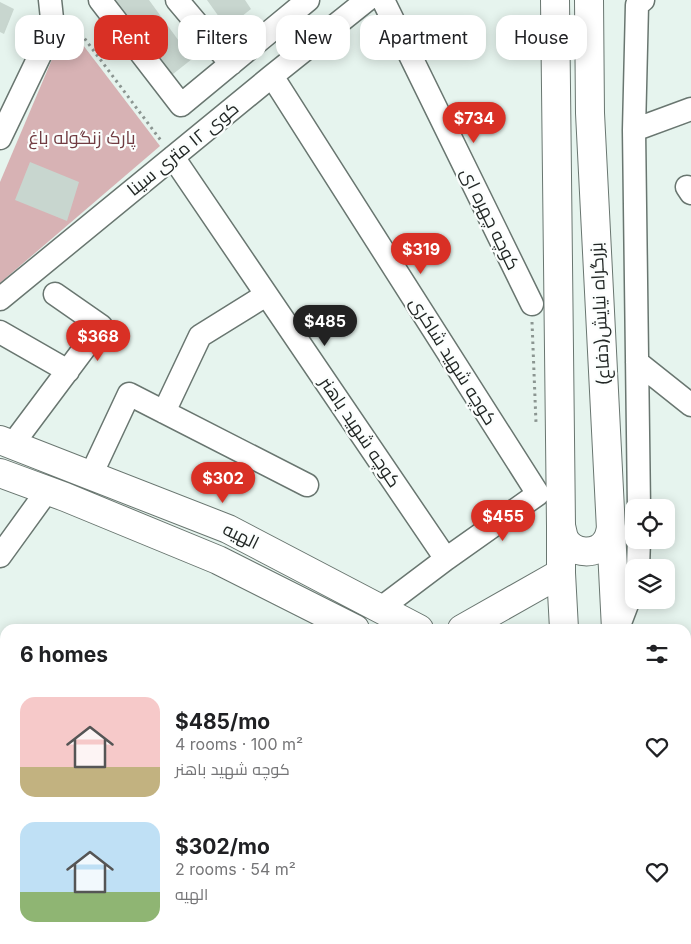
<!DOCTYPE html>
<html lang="en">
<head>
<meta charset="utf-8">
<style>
  :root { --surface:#fff; --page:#f6f6f6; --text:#202124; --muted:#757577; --accent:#d93025 }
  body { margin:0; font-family:Inter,Cairo,sans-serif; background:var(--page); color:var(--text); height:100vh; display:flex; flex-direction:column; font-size:19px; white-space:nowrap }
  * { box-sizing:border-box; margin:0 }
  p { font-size:16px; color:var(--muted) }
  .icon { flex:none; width:28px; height:28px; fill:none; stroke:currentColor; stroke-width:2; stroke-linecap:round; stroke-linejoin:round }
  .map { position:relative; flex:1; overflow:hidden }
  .sheet { position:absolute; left:0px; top:624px; width:691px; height:321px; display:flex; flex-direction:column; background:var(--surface); border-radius:15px 15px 0 0; box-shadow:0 2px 12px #0003 }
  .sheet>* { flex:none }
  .banner { position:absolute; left:15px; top:15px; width:661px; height:45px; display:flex; gap:10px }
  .buttons { position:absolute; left:625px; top:499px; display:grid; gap:10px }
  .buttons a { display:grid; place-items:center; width:50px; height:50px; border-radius:10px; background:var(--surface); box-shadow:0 2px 12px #0003; font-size:25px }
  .price { position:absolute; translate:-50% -42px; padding:0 11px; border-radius:18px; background:var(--accent); color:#fff; font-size:16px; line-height:32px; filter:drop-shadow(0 1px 2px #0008) }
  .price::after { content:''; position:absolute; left:50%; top:30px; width:15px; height:11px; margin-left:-8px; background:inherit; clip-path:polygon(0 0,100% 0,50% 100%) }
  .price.selected { background:#222; color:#fff }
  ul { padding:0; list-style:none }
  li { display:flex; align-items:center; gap:15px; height:125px; padding:0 20px }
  li span { display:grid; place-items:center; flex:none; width:140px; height:100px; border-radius:15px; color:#555 }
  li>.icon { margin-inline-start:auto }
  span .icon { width:60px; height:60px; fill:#fffc; stroke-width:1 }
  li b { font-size:21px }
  h2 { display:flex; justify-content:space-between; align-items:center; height:60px; padding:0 20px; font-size:21px }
  .tag { padding:0 18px; border-radius:15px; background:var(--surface); box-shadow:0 2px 12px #0003; font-size:18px; line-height:45px }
  .tag.selected { background:var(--accent); color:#fff }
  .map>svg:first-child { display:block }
</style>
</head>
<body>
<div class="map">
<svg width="691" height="944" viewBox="0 0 691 944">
  <rect width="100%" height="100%" fill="#e6f4ee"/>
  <path fill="#d7b2b4" d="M 67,24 L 160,146 L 0,283 L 0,182 Z"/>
  <path fill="#c8d6cf" d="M 110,0 L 149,0 L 192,59 L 168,78 Z
    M 207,0 L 245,0 L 251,9 L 227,28 Z
    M 0,2 L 14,9 L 4,34 L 0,32 Z
    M 30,162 L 79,182 L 67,221 L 15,200 Z"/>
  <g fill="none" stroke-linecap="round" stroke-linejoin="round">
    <defs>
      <path id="minor" d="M 100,0 L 181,105 L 308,0
        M 177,0 L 231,64
        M 383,0 L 532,304
        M 272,76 L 538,494 L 446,559 L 381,608
        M 634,130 L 691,109
        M 0,138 L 53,28 L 50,0
        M 173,157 L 446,559
        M 687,187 L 691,193
        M 0,299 L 272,76 L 367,0
        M 0,332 L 68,371
        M 637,362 L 691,405
        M 164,412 L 200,336 L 266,295
        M 12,445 L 101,326 L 55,294
        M 91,475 L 129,394 L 307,485
        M 639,508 L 634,130 L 637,5 L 643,0
        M 0,556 L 47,491
        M 638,568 L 639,540
        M 618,628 L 634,586
        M 686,715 L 691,709
        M 0,926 L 5,924
        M 12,940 L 14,944
        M 83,940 L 85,944
        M 334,940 L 337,944
        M 486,940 L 489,944
        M 404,944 L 408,940
        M 641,944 L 642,940"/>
      <path id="major" d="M 0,440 L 228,529 L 419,629
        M 0,473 L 65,497 L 218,560 L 355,629
        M 561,526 C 562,530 563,535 564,538 C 572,555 598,556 607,540 C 609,537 610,532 611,529
        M 462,629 L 561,573"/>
      <path id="highway" d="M 555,0 L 561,526 L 561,573 L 564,629
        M 589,0 L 590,113 L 616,629
        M 686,754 L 691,761
        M 686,923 L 691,930"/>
    </defs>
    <use href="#minor" stroke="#697670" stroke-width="25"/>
    <use href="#major" stroke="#697670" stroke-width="30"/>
    <use href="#highway" stroke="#697670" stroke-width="30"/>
    <path stroke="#8b9591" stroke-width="3" stroke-dasharray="2.5 4" stroke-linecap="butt" d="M 73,23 L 162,142
      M 532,322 L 536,423"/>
    <use href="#minor" stroke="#fff" stroke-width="22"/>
    <use href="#major" stroke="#fff" stroke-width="28"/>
    <use href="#highway" stroke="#fff" stroke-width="28"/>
  </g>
  <g text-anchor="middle" stroke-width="4.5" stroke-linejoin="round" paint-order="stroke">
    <g font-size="18" fill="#713c42" stroke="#fbfefd">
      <text x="82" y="144">پارک زنگوله باغ</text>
    </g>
    <g font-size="18" fill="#222725" stroke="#fbfefd">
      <text transform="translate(183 149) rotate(-39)" y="6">کوی ۱۲ متری سینا</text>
      <text transform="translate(490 219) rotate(64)" y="6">کوچه چهره ای</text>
      <text transform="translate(600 314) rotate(-93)" y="6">بزرگراه نیایش(دفاع)</text>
      <text transform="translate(453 361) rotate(58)" y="6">کوچه شهید شاکری</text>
      <text transform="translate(360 432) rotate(56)" y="6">کوچه شهید باهنر</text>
      <text transform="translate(241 536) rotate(26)" y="6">الهیه</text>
    </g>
  </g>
</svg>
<div class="buttons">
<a><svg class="icon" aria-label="locate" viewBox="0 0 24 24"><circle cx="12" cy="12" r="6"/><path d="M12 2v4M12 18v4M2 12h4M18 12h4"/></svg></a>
<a><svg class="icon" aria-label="layers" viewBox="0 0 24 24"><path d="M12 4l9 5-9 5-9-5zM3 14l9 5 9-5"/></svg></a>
</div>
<b class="price" style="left:474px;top:144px">$734</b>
<b class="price" style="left:421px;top:275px">$319</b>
<b class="price selected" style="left:325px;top:347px">$485</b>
<b class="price" style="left:98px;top:362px">$368</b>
<b class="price" style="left:223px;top:504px">$302</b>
<b class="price" style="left:503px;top:542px">$455</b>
<div class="banner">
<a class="tag">Buy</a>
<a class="tag selected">Rent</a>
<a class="tag">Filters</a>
<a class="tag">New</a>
<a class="tag">Apartment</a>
<a class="tag">House</a>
</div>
<section class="sheet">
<h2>6 homes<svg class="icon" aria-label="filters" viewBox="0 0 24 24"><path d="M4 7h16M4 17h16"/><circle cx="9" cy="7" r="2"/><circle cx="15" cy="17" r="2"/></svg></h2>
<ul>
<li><span style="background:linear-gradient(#f6c9c9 70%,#c2b280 0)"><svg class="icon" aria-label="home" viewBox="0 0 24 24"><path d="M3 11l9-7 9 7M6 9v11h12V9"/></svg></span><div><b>$485/mo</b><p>4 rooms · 100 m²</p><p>کوچه شهید باهنر</p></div><svg class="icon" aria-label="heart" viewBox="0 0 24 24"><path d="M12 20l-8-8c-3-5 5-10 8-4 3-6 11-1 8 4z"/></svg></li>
<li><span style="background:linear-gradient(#bfe0f5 70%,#8fb573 0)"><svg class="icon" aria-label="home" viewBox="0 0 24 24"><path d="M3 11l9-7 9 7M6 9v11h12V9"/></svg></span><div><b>$302/mo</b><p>2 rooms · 54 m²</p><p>الهیه</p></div><svg class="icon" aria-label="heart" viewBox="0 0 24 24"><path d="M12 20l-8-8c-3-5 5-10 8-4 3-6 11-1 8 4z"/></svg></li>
</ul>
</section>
</div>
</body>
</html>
